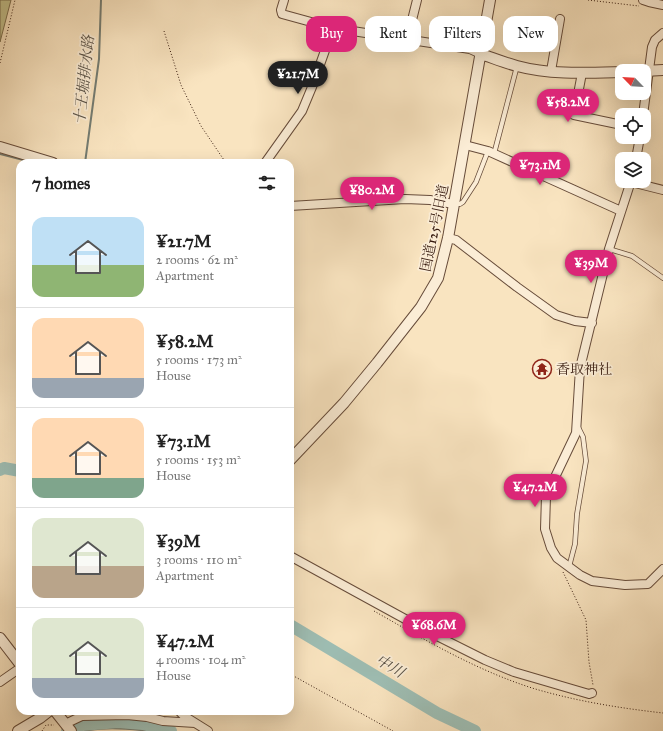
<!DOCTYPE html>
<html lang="en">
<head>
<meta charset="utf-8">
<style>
  :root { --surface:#fff; --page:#f6f6f6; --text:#222; --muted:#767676; --line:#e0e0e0; --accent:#db2777 }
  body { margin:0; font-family:"IM FELL Great Primer","Noto Serif JP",serif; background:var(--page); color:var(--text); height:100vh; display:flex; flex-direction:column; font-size:15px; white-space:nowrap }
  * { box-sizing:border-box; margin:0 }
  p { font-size:13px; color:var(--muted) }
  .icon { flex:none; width:22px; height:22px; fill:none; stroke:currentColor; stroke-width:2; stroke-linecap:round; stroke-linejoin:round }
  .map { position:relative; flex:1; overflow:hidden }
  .sheet { position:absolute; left:16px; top:159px; width:278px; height:556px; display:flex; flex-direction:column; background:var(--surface); border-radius:12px; box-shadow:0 4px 16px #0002 }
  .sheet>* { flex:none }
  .hud { position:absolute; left:306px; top:16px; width:297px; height:36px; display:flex; gap:8px }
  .needle { width:26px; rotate:295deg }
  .fabs { position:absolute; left:615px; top:64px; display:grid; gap:8px }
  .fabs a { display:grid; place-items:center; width:36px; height:36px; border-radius:8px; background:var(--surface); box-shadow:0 4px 16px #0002; font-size:20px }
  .price { position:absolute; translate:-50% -34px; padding:0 9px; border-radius:14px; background:var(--accent); color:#fff; font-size:13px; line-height:26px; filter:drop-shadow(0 1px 2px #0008) }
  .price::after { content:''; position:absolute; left:50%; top:24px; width:12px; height:9px; margin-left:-6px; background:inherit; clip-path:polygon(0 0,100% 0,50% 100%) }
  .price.active { background:#222; color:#fff }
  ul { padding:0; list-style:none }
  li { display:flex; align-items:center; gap:12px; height:100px; padding:0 16px }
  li+li { border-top:1px solid var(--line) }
  li span { display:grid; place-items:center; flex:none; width:112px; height:80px; border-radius:12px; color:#555 }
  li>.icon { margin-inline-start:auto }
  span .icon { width:48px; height:48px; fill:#fffc; stroke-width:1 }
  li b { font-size:17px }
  h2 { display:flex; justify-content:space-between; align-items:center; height:48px; padding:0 16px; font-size:17px }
  .pill { padding:0 14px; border-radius:12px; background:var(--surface); box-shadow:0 4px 16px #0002; font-size:14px; line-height:36px }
  .pill.active { background:var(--accent); color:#fff }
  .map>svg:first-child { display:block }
</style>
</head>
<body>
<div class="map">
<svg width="663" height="731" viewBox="0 0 663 731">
  <rect width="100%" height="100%" fill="#f9e4c0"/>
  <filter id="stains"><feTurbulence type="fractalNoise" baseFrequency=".005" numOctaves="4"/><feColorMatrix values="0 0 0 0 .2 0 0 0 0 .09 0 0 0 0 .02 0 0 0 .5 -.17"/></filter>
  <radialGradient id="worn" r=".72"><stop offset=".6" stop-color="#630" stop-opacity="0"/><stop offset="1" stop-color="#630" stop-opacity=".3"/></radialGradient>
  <path fill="#c4c28e" stroke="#7d6e4e" d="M 0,0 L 11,0 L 0,42 Z"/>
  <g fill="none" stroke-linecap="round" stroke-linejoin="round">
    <path stroke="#747c72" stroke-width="2" d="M 0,154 L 35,163
      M 85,163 L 99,59 L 101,0
      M 85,731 C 105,726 127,728 148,731"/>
    <path stroke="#9ebeb4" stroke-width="12" d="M 0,470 L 4,468 L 20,471
      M 290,625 L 437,713 L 475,731
      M 67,731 L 82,725 L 118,722 L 143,724 L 171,731"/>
    <defs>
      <path id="service" d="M 494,154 L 517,66
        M 455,204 L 460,204 L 463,202 L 476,182 L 488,151
        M 609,249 L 632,256 L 663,278
        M 569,567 L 575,544 L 577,514 L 586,461 L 583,437 L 578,427"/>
      <path id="minor" d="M 284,0 L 281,10 L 282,14 L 333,28 L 470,49 L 481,54
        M 643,0 L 649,2 L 663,5
        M 407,40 L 417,0
        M 551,71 L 560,19
        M 582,73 L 574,115 L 622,125
        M 643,115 L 652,47 L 655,40 L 663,33
        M 465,145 L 488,151 L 621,211
        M 636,159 L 640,137
        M 265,163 L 302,111 L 312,87 L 333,28
        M 631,181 L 609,249 L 580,368 L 576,433 L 546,496 L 545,529 L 551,548 L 557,558 L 580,575 L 592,581 L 625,585 L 648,584 L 663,569
        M 631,182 L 663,190
        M 290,206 L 405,199 L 430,200 L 454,204
        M 448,238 L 456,240 L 517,287 L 556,315 L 575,321 L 592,323
        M 290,556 L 427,631 L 485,660 L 514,672 L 589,694 L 592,693
        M 0,682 L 20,668
        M 179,711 L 184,716 L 208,731
        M 65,724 L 82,716 L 127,715 L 147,717 L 163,721 L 195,723"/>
      <path id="tertiary" d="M 481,54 C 493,58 505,63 517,66 C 550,75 587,73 622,72
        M 644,71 L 663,70
        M 0,147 L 53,163
        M 290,460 L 344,403 L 377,363 L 421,307 L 438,278 L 448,238 L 490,0
        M 0,638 L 20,664
        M 55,711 L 71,731
        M 18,731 L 40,718 L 49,711"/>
    </defs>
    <use href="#service" stroke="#674c3a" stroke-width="5.5"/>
    <use href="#minor" stroke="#674c3a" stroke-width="10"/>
    <use href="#tertiary" stroke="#674c3a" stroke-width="12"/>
    <path stroke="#361a0e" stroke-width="1" stroke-dasharray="1 2" stroke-linecap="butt" d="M 588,0 L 639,6
      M 164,31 L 181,85 L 201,126 L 226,163
      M 0,63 L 15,0
      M 563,572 L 586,620 L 589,662 L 593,685
      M 374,611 C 425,640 476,670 532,688 C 575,701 619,708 663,713
      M 290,674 L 393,731
      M 42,731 L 46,725 L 54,725"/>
    <use href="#service" stroke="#fbedd6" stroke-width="4"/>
    <use href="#minor" stroke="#fbedd6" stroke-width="8"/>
    <use href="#tertiary" stroke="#fbedd6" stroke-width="10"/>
  </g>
  <defs>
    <symbol id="temple-ring" viewBox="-11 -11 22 22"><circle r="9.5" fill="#fbedd6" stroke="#8f2418" stroke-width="1.5"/><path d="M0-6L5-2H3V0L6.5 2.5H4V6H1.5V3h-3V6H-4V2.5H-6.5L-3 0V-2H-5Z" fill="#8f2418"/></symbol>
  </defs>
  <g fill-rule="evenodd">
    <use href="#temple-ring" x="531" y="358" width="22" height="22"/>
  </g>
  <g text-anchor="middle" stroke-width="3.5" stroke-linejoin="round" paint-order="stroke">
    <g font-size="14" fill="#361a0e" stroke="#fbedd6">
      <text transform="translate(434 228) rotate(-78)" y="5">国道125号旧道</text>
    </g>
    <g font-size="14" fill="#361a0e" stroke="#fbedd6" text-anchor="start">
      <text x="556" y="374">香取神社</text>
    </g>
    <g font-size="15" font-style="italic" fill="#5a5348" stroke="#fbedd6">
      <text transform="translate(84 80) rotate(-84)" y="5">十王堀排水路</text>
      <text transform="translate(390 666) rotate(31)" y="5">中川</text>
    </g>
  </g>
  <rect width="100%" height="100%" filter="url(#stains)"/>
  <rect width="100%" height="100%" fill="url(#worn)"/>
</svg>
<div class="fabs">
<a><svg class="needle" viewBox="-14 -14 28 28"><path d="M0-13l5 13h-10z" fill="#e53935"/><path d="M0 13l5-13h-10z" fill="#767676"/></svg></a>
<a><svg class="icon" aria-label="locate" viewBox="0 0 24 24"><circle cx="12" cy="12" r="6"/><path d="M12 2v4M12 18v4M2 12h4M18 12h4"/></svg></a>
<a><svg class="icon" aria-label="layers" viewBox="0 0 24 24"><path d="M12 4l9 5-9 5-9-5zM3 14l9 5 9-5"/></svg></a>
</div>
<b class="price active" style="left:298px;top:95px">¥21.7M</b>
<b class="price" style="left:568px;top:123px">¥58.2M</b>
<b class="price" style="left:540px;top:186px">¥73.1M</b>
<b class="price" style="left:372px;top:211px">¥80.2M</b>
<b class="price" style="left:591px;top:284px">¥39M</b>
<b class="price" style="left:535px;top:508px">¥47.2M</b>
<b class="price" style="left:434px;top:646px">¥68.6M</b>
<div class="hud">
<a class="pill active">Buy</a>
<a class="pill">Rent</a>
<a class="pill">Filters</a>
<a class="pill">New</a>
</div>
<section class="sheet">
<h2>7 homes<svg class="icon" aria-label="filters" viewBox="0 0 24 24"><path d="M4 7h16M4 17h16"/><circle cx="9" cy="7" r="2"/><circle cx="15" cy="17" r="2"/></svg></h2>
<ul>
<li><span style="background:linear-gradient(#bfe0f5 60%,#8fb573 0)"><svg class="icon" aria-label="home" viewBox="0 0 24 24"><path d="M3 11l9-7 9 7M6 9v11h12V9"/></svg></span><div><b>¥21.7M</b><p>2 rooms · 62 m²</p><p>Apartment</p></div></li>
<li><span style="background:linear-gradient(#ffd9b3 75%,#9aa5b1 0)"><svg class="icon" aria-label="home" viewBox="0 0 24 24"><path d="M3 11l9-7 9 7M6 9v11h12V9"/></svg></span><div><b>¥58.2M</b><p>5 rooms · 173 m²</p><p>House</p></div></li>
<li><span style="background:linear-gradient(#ffd9b3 75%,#7fa58c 0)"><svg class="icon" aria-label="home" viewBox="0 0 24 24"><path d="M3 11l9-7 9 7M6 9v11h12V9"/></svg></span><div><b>¥73.1M</b><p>5 rooms · 153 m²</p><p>House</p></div></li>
<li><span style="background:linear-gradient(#dfe7d0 60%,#b9a48a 0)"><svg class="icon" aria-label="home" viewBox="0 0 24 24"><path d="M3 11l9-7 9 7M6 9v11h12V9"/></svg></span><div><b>¥39M</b><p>3 rooms · 110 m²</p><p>Apartment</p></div></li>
<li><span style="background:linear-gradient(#dfe7d0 75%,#9aa5b1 0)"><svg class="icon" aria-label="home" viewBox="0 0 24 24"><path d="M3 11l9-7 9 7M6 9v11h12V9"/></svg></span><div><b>¥47.2M</b><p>4 rooms · 104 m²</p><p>House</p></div></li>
</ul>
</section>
</div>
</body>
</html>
